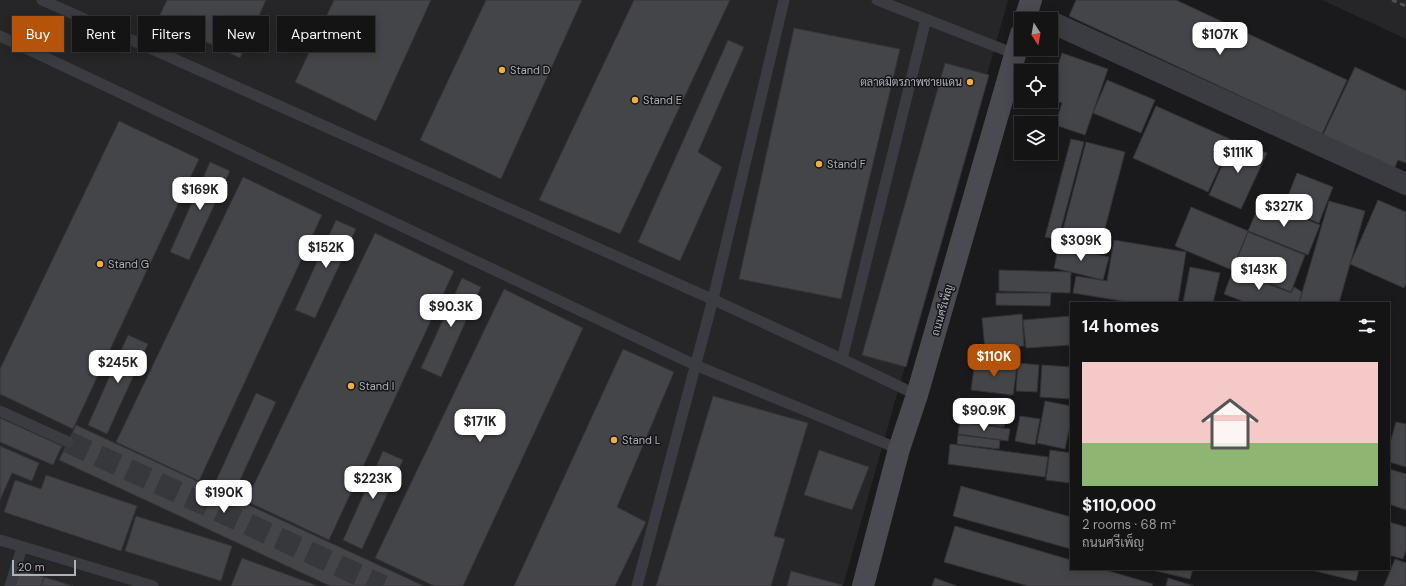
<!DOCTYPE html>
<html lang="en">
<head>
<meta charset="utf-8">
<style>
  :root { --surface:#141415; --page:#212122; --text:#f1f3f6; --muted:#9d9ea0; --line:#333334; --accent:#b45309 }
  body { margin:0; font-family:"DM Sans",Sarabun,sans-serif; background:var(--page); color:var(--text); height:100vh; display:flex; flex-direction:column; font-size:15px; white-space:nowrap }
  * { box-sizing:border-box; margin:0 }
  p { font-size:13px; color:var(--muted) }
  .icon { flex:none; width:22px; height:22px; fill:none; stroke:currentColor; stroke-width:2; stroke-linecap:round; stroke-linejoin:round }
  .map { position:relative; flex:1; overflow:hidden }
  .drawer { position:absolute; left:1070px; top:302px; width:320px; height:268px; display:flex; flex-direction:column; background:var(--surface); border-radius:0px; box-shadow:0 2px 10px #0003,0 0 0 1px var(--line) }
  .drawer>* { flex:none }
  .hud { position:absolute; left:12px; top:16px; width:380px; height:36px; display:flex; gap:8px }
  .needle { width:26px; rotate:169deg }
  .controls { position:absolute; left:1014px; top:12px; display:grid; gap:8px }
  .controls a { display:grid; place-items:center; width:44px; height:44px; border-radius:0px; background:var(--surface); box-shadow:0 2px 10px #0003,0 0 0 1px var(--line); font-size:20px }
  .scale { position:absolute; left:12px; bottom:10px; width:64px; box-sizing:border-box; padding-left:4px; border:2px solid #acb1bb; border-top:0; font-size:11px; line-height:14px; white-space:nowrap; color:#acb1bb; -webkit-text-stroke:3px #151517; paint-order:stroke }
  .price { position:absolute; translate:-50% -34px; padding:0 9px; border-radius:8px; background:#fff; color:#222; font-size:13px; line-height:26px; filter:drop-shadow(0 1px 2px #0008) }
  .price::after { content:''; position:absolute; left:50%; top:24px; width:12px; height:9px; margin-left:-6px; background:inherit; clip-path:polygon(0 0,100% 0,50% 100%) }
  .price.current { background:var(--accent); color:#fff }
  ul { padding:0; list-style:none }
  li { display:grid; align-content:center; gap:8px; height:212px; padding:0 12px }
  li span { display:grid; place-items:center; height:124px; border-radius:0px; color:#555 }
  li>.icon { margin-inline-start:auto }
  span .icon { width:72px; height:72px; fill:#fffc; stroke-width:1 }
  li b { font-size:17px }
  h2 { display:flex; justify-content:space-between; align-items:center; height:48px; padding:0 12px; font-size:17px }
  .chip { padding:0 14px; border-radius:0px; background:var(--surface); box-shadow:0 2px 10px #0003,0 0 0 1px var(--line); font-size:14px; line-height:36px }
  .chip.current { background:var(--accent); color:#fff }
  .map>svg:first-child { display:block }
</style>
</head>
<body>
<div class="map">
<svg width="1406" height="586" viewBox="0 0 1406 586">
  <rect width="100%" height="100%" fill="#1a1a1c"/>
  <path fill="#262629" d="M 0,0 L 1008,0 L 843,586 L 0,586 Z
    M 1322,0 L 1406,0 L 1406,39 Z"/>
  <path fill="#444549" stroke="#343438" d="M 167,0 L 266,0 L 240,58 L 158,19 Z
    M 334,0 L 431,0 L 376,121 L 295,82 Z
    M 486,0 L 582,0 L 501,179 L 420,140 Z
    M 634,0 L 730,0 L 620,234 L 539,200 Z
    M 1076,0 L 1176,0 L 1347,80 L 1322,134 L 1069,16 Z
    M 794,28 L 900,49 L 841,299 L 739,279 Z
    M 728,40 L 744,47 L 698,152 L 722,167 L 680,261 L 638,242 Z
    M 1062,53 L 1108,69 L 1085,135 L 1055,125 L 1062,103 L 1051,99 L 1051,86 Z
    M 945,63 L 989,75 L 906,367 L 862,355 Z
    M 1355,67 L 1406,91 L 1406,163 L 1398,160 L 1394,169 L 1323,135 Z
    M 1107,80 L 1155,100 L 1141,133 L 1093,113 Z
    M 1156,106 L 1232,140 L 1208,192 L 1133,158 Z
    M 119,121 L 199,159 L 73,429 L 0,394 L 0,369 Z
    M 1071,139 L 1084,142 L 1058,240 L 1045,237 Z
    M 1234,139 L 1267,153 L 1241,209 L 1209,195 Z
    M 1086,142 L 1125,152 L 1099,251 L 1060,241 Z
    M 210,162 L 230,171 L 189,260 L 170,252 Z
    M 1297,173 L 1333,187 L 1319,223 L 1283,209 Z
    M 243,177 L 322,215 L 199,481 L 116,442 Z
    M 1378,200 L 1406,212 L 1406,283 L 1404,288 L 1350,264 Z
    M 1261,201 L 1320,225 L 1308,255 L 1248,231 Z
    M 1329,201 L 1365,211 L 1339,303 L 1299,303 Z
    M 1191,207 L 1248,231 L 1232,270 L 1175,246 Z
    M 336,220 L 356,229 L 315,318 L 295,310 Z
    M 1248,232 L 1305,255 L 1291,292 L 1233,269 Z
    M 375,233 L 454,271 L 329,540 L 246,501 Z
    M 1114,240 L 1186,252 L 1178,303 L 1134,303 L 1073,293 L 1076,276 L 1107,281 Z
    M 1059,245 L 1109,257 L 1103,280 L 1054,268 Z
    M 1190,267 L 1220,273 L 1213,303 L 1183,303 Z
    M 999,270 L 1071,272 L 1070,293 L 999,291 Z
    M 1233,270 L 1291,293 L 1294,287 L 1302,292 L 1299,303 L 1247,303 L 1224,294 Z
    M 462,278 L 481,287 L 441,377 L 421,368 Z
    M 504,289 L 583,328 L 463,586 L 434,586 L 375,558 Z
    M 996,293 L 1051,293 L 1050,306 L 996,305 Z
    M 1022,314 L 1024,346 L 985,349 L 982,318 Z
    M 1071,316 L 1071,345 L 1026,348 L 1023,320 Z
    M 128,335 L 148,344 L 107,434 L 88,425 Z
    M 623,349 L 674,372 L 617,507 L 646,522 L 615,586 L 514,586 Z
    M 975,361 L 1017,366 L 1013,395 L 971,390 Z
    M 1018,363 L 1039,365 L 1037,392 L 1016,391 Z
    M 1042,365 L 1071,367 L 1071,399 L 1040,397 Z
    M 256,393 L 276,402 L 235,491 L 215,483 Z
    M 713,396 L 808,423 L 774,536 L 785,539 L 771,586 L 656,586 Z
    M 1045,401 L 1071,406 L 1071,420 L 1065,449 L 1037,443 Z
    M 966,407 L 1007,413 L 1004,427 L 963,421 Z
    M 1020,416 L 1040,419 L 1035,445 L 1015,441 Z
    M 0,418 L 62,446 L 53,465 L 0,442 Z
    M 960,422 L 1010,429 L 1008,441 L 958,434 Z
    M 1396,422 L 1406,424 L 1406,467 L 1389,462 L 1389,447 Z
    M 76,425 L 424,586 L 330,586 L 59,460 Z
    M 958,435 L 1000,440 L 999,449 L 957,444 Z
    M 950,444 L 1048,457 L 1045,477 L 948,464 Z
    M 0,446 L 39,463 L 32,481 L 12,473 L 0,500 Z
    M 819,450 L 869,467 L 852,510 L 804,495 Z
    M 1050,450 L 1071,453 L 1071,483 L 1046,480 Z
    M 383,451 L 403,460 L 362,549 L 343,540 Z
    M 1389,469 L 1406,474 L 1406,510 L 1389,504 Z
    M 46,475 L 137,506 L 121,551 L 4,512 L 15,480 L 41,489 Z
    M 961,486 L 1071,517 L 1071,549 L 953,516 Z
    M 136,516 L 232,546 L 221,581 L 125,551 Z
    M 1389,522 L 1406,527 L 1406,550 L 1403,559 L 1389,555 Z
    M 955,526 L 1071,560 L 1071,569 L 1102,569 L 1153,584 L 1152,586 L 1028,586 L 944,562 Z
    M 242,558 L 318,586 L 231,586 Z
    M 1395,559 L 1406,563 L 1406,586 L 1384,586 Z
    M 1148,569 L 1193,569 L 1190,579 Z
    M 1307,569 L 1359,569 L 1356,581 Z
    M 20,570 L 44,577 L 41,586 L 15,586 Z
    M 791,571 L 842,585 L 842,586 L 787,586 Z
    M 44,577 L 73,586 L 41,586 Z
    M 935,578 L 957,586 L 932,586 Z
    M 1168,578 L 1194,586 L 1166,586 Z"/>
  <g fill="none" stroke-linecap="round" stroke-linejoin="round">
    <path stroke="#37383c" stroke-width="22" stroke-dasharray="22 11" stroke-linecap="butt" d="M 68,442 L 383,586"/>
    <path stroke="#3b3c41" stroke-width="11" d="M 42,0 L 714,300 L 842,359 L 917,395
      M 877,0 L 1015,54
      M 0,36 L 695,365 L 899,449
      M 842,359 L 926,19
      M 0,411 L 68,442
      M 0,540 L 153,586
      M 10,586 L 22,547
      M 637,586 L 713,299 L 784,0"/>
    <path stroke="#3b3c41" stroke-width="22" d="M 1051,22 L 1406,184"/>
    <path stroke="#494b51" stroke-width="22" d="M 1025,19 L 1031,0
      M 863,586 L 899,449 L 917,395 L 1021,34"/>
    <path stroke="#4e5056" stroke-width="3" stroke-dasharray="5 4" stroke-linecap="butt" d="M 1392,0 L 1406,6"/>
  </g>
  <g fill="#edaf40" stroke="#151517" stroke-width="1.5">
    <circle cx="502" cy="70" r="4"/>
    <circle cx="970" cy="82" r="4"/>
    <circle cx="635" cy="100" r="4"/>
    <circle cx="819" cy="164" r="4"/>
    <circle cx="100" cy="264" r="4"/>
    <circle cx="351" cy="386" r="4"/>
    <circle cx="614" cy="440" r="4"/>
  </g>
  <g text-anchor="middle" stroke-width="3" stroke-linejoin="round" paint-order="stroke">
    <g font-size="11" fill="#acb1bb" stroke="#151517" text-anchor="start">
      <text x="510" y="74">Stand D</text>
      <text x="962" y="86" text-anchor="end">ตลาดมิตรภาพชายแดน</text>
      <text x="643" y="104">Stand E</text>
      <text x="827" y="168">Stand F</text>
      <text x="108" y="268">Stand G</text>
      <text x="359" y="390">Stand I</text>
      <text x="622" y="444">Stand L</text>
    </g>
    <g font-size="11" fill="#acb1bb" stroke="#151517">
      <text transform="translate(942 310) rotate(-74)" y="4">ถนนศรีเพ็ญ</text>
    </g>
  </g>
</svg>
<div class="controls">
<a><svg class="needle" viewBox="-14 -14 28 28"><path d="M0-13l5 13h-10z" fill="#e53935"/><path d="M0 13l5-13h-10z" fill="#9d9ea0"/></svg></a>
<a><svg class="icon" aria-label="locate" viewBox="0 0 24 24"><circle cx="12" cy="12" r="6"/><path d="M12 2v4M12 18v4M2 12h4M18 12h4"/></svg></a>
<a><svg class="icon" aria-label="layers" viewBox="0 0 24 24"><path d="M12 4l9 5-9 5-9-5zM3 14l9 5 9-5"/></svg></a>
</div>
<div class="scale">20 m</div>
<b class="price" style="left:1220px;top:56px">$107K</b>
<b class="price" style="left:1238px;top:174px">$111K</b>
<b class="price" style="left:200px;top:211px">$169K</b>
<b class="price" style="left:1284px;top:228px">$327K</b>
<b class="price" style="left:1081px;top:262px">$309K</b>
<b class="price" style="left:326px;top:269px">$152K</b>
<b class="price" style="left:1259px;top:291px">$143K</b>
<b class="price" style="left:451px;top:328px">$90.3K</b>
<b class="price current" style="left:994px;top:378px">$110K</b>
<b class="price" style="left:118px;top:384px">$245K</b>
<b class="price" style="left:984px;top:432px">$90.9K</b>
<b class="price" style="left:480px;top:443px">$171K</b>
<b class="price" style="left:373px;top:500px">$223K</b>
<b class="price" style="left:224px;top:514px">$190K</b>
<div class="hud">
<a class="chip current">Buy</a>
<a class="chip">Rent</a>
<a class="chip">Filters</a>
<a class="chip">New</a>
<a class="chip">Apartment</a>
</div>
<section class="drawer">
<h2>14 homes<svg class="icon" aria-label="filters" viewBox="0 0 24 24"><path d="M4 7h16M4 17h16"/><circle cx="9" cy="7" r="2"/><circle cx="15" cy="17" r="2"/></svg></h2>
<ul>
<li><span style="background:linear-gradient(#f6c9c9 65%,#8fb573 0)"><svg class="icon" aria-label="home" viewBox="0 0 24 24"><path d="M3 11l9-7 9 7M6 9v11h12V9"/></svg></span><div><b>$110,000</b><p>2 rooms · 68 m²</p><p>ถนนศรีเพ็ญ</p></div></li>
</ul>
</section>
</div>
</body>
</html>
